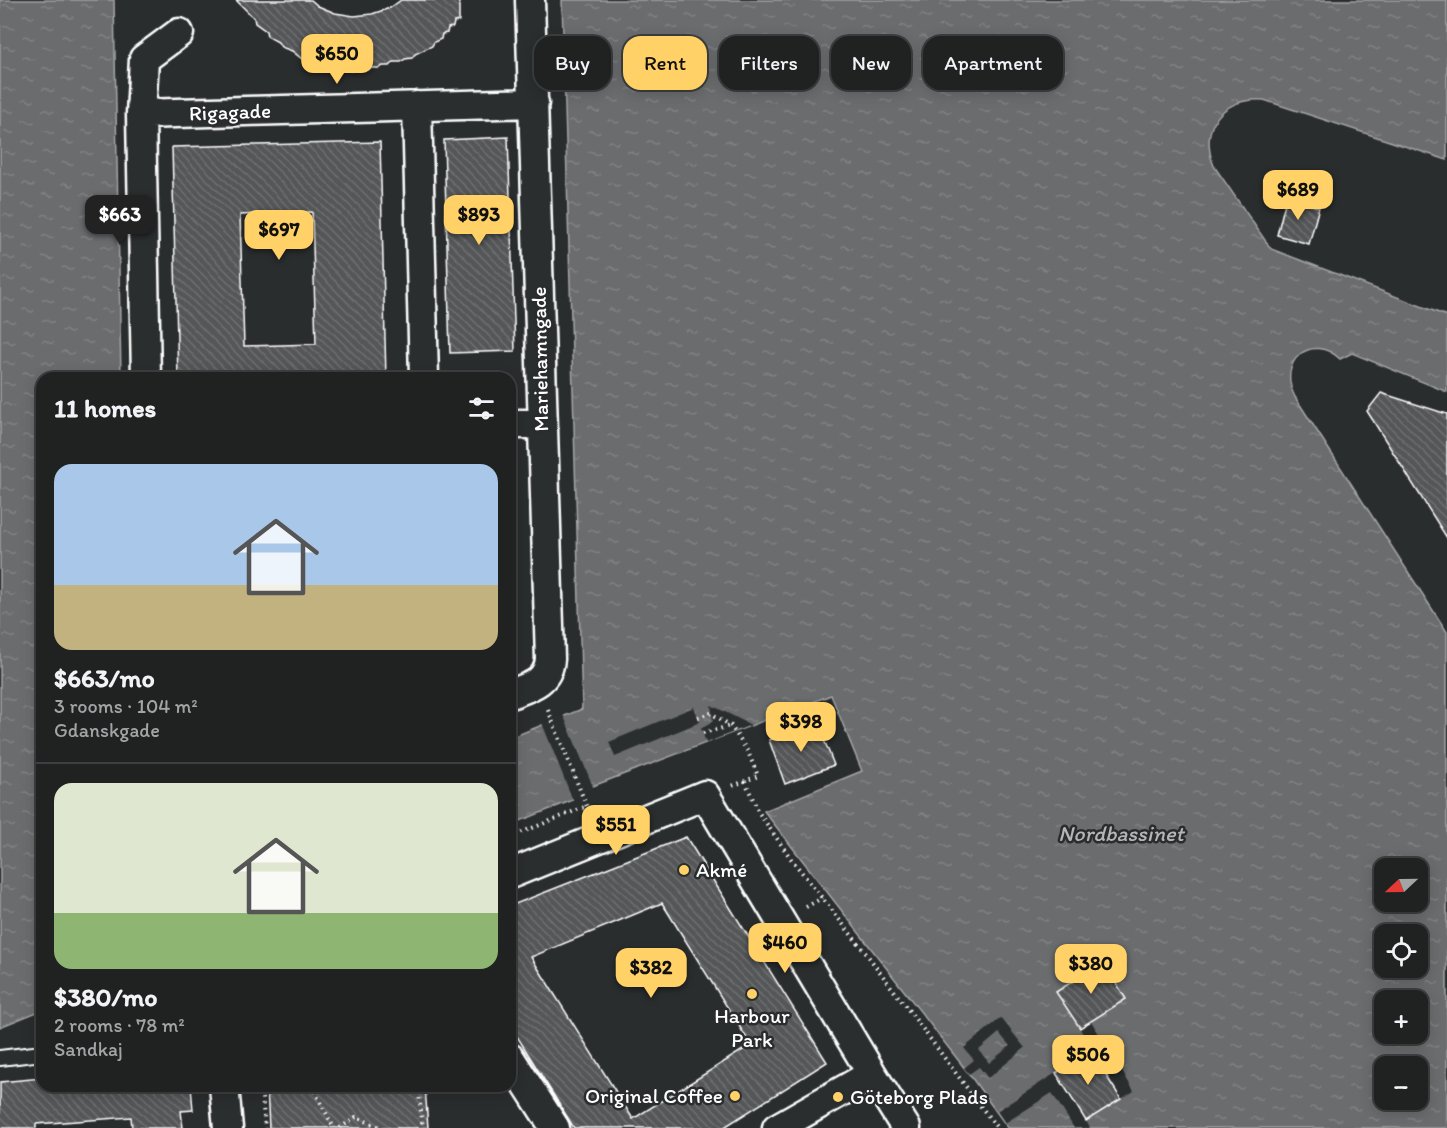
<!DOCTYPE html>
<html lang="en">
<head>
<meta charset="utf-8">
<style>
  :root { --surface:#202222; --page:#282a2a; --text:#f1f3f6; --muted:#a2a4a5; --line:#3d3f40; --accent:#ffd166 }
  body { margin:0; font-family:Itim,sans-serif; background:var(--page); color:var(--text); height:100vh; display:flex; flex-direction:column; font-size:22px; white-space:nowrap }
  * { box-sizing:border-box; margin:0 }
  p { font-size:20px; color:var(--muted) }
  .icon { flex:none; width:33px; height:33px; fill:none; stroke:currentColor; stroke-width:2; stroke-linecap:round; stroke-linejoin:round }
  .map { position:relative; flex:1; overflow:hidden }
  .details { position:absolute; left:36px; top:372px; width:480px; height:720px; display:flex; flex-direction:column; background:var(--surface); border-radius:18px; box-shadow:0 3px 15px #0003,0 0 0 2px var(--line) }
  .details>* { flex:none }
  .guide { position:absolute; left:534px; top:36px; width:570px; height:54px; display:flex; gap:12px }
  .needle { width:39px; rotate:248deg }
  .fabs { position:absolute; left:1374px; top:858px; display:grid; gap:12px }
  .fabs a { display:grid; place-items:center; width:54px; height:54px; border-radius:12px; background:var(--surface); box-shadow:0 3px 15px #0003,0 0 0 2px var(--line); font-size:30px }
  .price { position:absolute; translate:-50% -51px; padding:0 14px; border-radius:12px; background:var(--accent); color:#111; font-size:20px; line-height:39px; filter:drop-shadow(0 2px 3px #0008) }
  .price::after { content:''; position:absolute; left:50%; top:36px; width:18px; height:14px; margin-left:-9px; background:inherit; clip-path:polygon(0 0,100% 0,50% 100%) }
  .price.current { background:#222; color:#fff }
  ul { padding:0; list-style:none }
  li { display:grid; align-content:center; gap:12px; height:318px; padding:0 18px }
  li+li { border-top:2px solid var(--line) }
  li span { display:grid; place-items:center; height:186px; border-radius:18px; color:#555 }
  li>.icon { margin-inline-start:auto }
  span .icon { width:108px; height:108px; fill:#fffc; stroke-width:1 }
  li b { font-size:26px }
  h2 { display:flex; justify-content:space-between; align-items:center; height:72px; padding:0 18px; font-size:26px }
  .pill { padding:0 21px; border-radius:18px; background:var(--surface); box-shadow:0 3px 15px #0003,0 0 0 2px var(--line); font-size:21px; line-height:54px }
  .pill.current { background:var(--accent); color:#111 }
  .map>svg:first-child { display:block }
</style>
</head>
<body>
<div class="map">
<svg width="1447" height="1128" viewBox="0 0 1447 1128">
  <defs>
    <pattern id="water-ripples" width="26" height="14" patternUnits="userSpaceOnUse" patternTransform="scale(1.5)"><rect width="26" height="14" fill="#6a6c6d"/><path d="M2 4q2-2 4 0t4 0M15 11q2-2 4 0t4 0" fill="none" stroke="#808283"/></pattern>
    <pattern id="building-back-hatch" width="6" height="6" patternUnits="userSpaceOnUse" patternTransform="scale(1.5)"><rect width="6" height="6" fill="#555758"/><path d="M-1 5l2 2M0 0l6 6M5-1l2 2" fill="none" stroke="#6e7071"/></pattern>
  </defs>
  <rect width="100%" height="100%" fill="#2a2d2e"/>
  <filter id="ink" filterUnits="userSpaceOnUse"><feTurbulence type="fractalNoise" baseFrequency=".0167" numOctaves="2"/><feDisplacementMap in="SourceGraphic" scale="12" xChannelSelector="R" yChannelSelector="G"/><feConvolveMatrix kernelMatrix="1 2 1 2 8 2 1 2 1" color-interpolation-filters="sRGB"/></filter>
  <g filter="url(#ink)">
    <path fill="url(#water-ripples)" stroke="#a6a7a7" stroke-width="1.5" fill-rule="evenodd" d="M 0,0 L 114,0 L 121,378 L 42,378 L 42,1010 L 0,1027 Z
      M 562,0 L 1447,0 L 1447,160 L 1264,100 C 1223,97 1198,126 1214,166 L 1271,249 L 1447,316 L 1447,392 L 1352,353 L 1340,359 C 1312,332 1276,361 1295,397 L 1447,632 L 1447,1128 L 1008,1128 L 969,1074 L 764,811 L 862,771 L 831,695 L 593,786 L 573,800 L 510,825 L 510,738 L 582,709 ZM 1384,868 L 1418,868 L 1418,902 L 1384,902 ZM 1384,934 L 1418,934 L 1418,968 L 1384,968 ZM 1384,1000 L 1418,1000 L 1418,1034 L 1384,1034 ZM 1384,1066 L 1418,1066 L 1418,1100 L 1384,1100 Z"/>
    <path fill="#2a2d2e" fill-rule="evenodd" d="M 711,705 L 751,725 L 706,743 L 701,728 L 713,721 Z
      M 694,707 L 700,722 L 615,757 L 609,742 Z
      M 563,714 L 594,789 L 574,803 L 542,723 Z
      M 1103,962 L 1126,999 L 1091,1021 L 1134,1091 L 1086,1121 L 1090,1128 L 1074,1128 L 1052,1093 L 1005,1123 L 997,1111 L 1093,1049 L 1056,992 Z
      M 1001,1018 L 1025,1048 L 988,1078 L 979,1067 L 969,1074 L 964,1068 L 974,1060 L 964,1048 ZM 999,1033 L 1010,1046 L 989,1063 L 979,1050 Z"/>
    <path fill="url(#building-back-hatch)" stroke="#fff" stroke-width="1.5" fill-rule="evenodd" d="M 236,0 L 311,0 L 318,6 L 335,13 L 354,16 L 372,14 L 390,8 L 401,0 L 459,0 L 459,21 L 454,22 L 453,27 L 448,28 L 447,33 L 442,34 L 441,39 L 434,42 L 432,46 L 415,54 L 412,58 L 405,59 L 401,62 L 394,62 L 390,66 L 383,66 L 379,68 L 371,68 L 367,70 L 355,68 L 351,71 L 339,67 L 335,69 L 323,64 L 318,65 L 308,59 L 302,59 L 292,51 L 281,47 L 278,42 L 267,36 L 266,31 L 255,23 L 254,18 Z
      M 508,137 L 515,351 L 450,353 L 444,140 Z
      M 380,142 L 386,378 L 178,378 L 172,147 ZM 312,212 L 316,344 L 244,346 L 240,215 Z
      M 1286,199 L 1319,207 L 1309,244 L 1277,235 Z
      M 1381,393 L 1447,414 L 1447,538 L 1367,411 Z
      M 817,722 L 834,765 L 785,784 L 769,740 Z
      M 686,837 L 827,1062 L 723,1128 L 574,1128 L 510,1025 L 510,906 ZM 662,903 L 751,1045 L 633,1119 L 531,957 Z
      M 1103,962 L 1126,999 L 1080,1028 L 1056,992 Z
      M 1091,1051 L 1121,1099 L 1086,1121 L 1056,1073 Z
      M 42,1078 L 42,1086 L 191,1086 L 193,1110 L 181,1111 L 183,1128 L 132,1128 L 131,1117 L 36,1124 L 36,1128 L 0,1128 L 0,1082 Z
      M 267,1086 L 425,1086 L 428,1128 L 269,1128 Z"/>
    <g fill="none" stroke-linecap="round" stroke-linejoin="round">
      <defs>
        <path id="lane" d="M 0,1058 L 42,1053"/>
        <path id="street" d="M 417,106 L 424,378
          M 141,114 L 534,103
          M 146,378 L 141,114 L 144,59 L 179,33
          M 510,424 L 542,424
          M 510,694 C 529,687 548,683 550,659 L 530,0
          M 510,874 L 705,795 L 872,1074 L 906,1128
          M 510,1058 L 555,1128
          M 224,1086 L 228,1128
          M 777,1128 L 872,1074"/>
      </defs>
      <use href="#lane" stroke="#fff" stroke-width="18"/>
      <use href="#street" stroke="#fff" stroke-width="33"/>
      <path stroke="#fff" stroke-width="4" stroke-dasharray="1.5 4.5" stroke-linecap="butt" d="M 548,710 L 589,812
        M 698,717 L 711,713 L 731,726 L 748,752 L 758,776 L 732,786
        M 703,733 L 730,726
        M 745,781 L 759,813 L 792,860 L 865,952 L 997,1128
        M 510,837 L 587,806
        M 806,907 L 822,898
        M 261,1086 L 265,1128
        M 312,1086 L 334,1128
        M 332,1086 L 339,1086
        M 418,1086 L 423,1128
        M 340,1128 L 356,1117 L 382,1128"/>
      <use href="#lane" stroke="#2a2d2e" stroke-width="14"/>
      <use href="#street" stroke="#2a2d2e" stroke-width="28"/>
    </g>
  </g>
  <g fill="#ffd166" stroke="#2a2d2e" stroke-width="2">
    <circle cx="684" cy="870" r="6"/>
    <circle cx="752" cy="994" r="6"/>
    <circle cx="735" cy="1096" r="6"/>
    <circle cx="838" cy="1097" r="6"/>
  </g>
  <g text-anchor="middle" stroke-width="5" stroke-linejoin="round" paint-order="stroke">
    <g font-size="21" fill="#fff" stroke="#2a2d2e">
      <text transform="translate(230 112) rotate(-2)" y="7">Rigagade</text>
      <text transform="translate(540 359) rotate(-91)" y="7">Mariehamngade</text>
    </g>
    <g font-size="21" fill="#fff" stroke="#2a2d2e" text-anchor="start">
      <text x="696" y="877">Akmé</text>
      <text x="752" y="1023" text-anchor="middle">Harbour<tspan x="752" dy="24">Park</tspan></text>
      <text x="723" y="1103" text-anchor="end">Original Coffee</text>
      <text x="850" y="1104">Göteborg Plads</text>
    </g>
    <g font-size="22" font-style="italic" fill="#b4b6b6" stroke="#2a2d2e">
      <text x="1121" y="841">Nordbassinet</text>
    </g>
  </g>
</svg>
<div class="fabs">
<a><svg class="needle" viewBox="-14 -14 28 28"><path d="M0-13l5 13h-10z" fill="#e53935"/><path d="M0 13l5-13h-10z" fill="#a2a4a5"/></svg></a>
<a><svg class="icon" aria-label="locate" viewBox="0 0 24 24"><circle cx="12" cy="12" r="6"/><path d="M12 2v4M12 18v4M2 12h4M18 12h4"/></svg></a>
<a>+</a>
<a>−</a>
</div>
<b class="price" style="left:337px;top:85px">$650</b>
<b class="price" style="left:1298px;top:221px">$689</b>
<b class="price current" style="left:120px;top:246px">$663</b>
<b class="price" style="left:479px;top:246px">$893</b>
<b class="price" style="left:279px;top:261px">$697</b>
<b class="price" style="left:801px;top:753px">$398</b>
<b class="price" style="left:616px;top:856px">$551</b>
<b class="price" style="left:785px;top:974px">$460</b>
<b class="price" style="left:1091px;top:995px">$380</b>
<b class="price" style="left:651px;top:999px">$382</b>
<b class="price" style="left:1088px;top:1086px">$506</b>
<div class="guide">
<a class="pill">Buy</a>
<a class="pill current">Rent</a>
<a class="pill">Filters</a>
<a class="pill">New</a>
<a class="pill">Apartment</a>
</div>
<section class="details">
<h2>11 homes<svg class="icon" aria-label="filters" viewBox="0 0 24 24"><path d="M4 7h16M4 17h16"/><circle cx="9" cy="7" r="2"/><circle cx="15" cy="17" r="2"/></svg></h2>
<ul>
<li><span style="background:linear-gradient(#a9c7e8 65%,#c2b280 0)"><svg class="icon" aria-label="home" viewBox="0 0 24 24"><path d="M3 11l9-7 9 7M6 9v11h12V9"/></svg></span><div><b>$663/mo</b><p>3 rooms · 104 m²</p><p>Gdanskgade</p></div></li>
<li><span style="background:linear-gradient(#dfe7d0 70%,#8fb573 0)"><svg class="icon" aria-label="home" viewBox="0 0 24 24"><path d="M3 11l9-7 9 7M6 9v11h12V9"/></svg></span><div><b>$380/mo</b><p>2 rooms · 78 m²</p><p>Sandkaj</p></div></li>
</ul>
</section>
</div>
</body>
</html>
